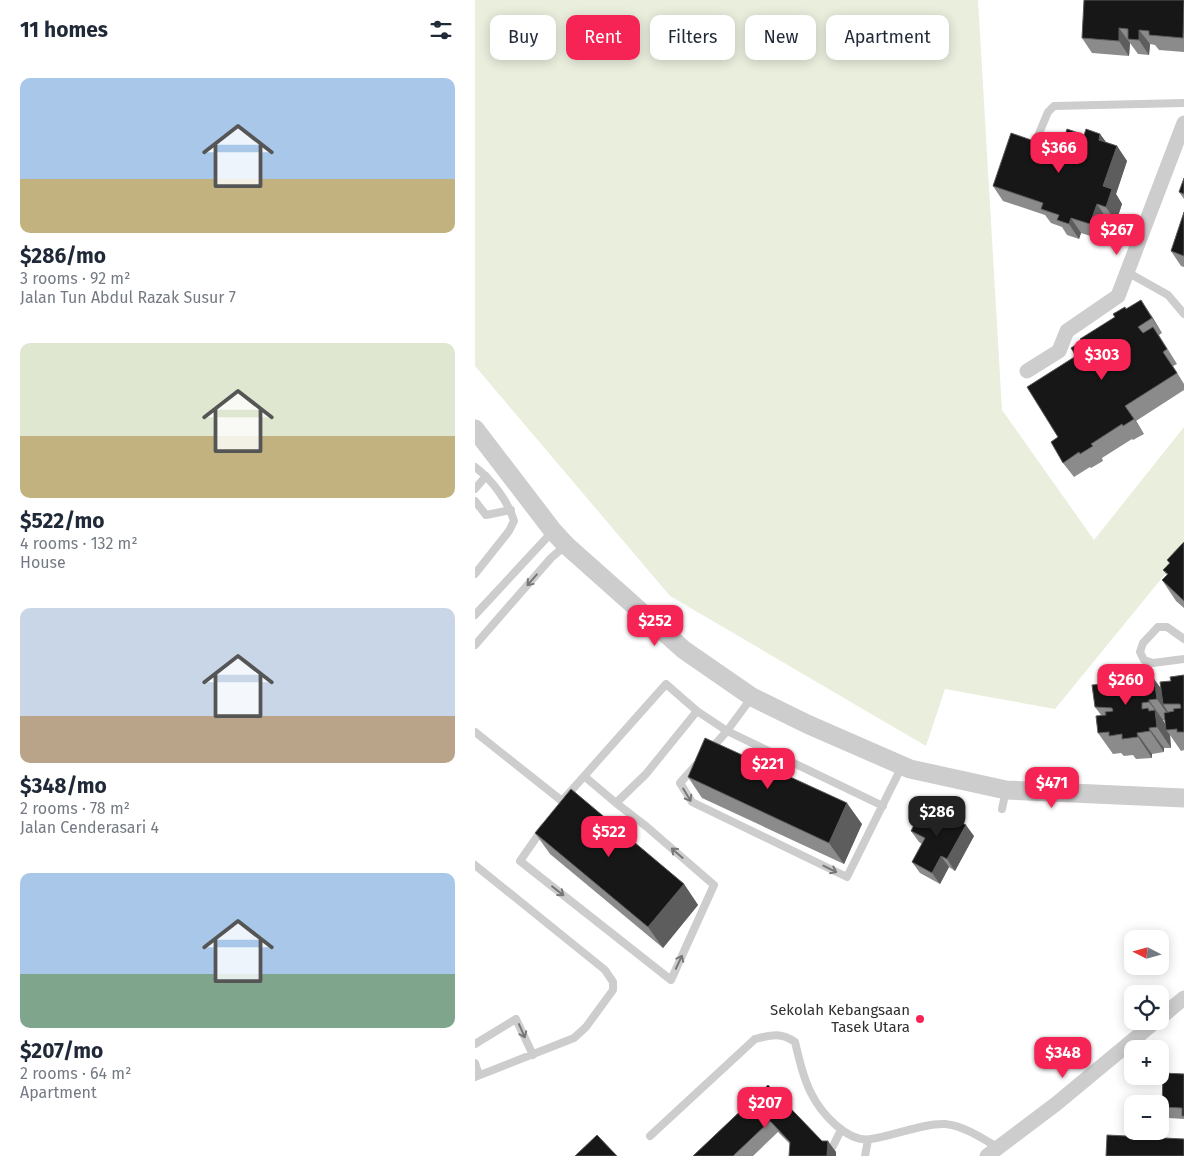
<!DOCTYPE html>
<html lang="en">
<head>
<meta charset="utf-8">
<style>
  :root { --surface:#fff; --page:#f6f6f7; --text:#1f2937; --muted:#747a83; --accent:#f62454 }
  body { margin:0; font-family:"Fira Sans",sans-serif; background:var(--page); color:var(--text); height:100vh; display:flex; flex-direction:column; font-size:19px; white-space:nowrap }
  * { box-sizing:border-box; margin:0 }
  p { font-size:16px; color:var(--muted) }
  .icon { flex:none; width:28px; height:28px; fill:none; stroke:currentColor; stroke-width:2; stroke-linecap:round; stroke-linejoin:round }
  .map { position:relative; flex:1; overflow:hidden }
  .side { display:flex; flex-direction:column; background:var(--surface); width:475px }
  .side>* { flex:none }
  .top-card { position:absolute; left:15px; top:15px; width:475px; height:45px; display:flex; gap:10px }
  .needle { width:32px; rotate:276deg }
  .controls { position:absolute; left:649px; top:930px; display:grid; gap:10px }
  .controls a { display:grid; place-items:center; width:45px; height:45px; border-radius:10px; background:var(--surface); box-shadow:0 2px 12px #0003; font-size:25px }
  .price { position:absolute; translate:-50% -42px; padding:0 11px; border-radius:10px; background:var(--accent); color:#fff; font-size:16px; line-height:32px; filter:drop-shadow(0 1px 2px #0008) }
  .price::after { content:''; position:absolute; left:50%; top:30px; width:15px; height:11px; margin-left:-8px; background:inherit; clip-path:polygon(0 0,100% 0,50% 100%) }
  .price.on { background:#222; color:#fff }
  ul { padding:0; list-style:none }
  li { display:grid; align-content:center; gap:10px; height:265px; padding:0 20px }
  li span { display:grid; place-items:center; height:155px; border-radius:10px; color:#555 }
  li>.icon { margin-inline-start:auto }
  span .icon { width:90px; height:90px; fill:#fffc; stroke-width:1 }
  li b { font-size:21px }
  h2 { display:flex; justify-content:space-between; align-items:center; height:60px; padding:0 20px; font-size:21px }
  .pill { padding:0 18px; border-radius:10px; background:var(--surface); box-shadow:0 2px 12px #0003; font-size:18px; line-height:45px }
  .pill.on { background:var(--accent); color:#fff }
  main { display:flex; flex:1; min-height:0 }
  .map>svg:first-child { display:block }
</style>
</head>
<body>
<main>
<section class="side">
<h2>11 homes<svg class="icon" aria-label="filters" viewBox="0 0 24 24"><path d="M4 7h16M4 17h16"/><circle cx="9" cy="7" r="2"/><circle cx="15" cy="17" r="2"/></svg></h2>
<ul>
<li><span style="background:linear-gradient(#a9c7e8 65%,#c2b280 0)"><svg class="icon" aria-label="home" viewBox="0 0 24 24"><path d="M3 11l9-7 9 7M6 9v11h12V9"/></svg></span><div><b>$286/mo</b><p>3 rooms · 92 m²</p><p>Jalan Tun Abdul Razak Susur 7</p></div></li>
<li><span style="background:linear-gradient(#dfe7d0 60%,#c2b280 0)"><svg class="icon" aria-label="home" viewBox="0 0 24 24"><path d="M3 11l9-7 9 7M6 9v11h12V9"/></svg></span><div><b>$522/mo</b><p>4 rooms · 132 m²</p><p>House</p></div></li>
<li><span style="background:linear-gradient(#c9d6e8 70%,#b9a48a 0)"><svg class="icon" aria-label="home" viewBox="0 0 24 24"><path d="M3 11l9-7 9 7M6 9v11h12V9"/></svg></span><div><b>$348/mo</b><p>2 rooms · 78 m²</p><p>Jalan Cenderasari 4</p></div></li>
<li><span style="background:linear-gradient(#a9c7e8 65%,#7fa58c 0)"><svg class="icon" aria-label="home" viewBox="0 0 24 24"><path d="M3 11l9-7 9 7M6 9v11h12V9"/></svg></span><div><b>$207/mo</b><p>2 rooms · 64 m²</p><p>Apartment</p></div></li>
</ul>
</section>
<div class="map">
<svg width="709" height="1156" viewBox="0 0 709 1156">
  <rect width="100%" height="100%" fill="#fff"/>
  <path fill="#e9eedd" d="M 0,0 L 503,0 L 527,410 L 619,540 L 709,427 L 709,551 L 580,709 L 470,689 L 451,746 L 195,596 L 0,366 Z"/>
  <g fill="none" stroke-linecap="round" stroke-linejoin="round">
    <path stroke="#cdcdcd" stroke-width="8" d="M 560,143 L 573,112 L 579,106 L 709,103
      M 652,272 L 693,295 L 709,314
      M 0,467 C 17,480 33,501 39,521 L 34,531 L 0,574
      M 0,489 L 11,476
      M 0,501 L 11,515 L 36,510
      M 0,615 L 78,531
      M 709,639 L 692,627 L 683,627 L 668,643 L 665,652 L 669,660 L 678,663 L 709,659
      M 0,645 L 76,558 L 91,545
      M 0,732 L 87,801 L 191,684 L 222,711 L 252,731 L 277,697
      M 236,749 L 252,731 L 408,806
      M 221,765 L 205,783 L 217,802 L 372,877 L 427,766
      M 109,776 L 141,803 L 171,774 L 222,711
      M 527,809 L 531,790
      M 68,828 L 45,861 L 196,980 L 239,885 L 172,827 L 141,803
      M 0,865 L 130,970 L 138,982 L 138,990 L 111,1027 L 99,1038 L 0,1077
      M 0,1044 L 41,1019 L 58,1055
      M 0,1063 L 4,1075
      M 175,1136 L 280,1039 C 296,1035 306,1032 320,1042 C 324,1059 328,1078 336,1093 C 346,1113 372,1143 396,1139 C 419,1136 448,1123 470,1124 C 489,1126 507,1138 522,1147
      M 355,1152 L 366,1130
      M 390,1156 L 393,1140"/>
    <path stroke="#cdcdcd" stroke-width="15" d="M 552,371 L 584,351 L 592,331 L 643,296 L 709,123
      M 685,1018 L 709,998
      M 512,1156 L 581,1104 L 681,1021"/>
    <path stroke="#cdcdcd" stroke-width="19" d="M 0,429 L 78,531 L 91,545 L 209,650 L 277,697 L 332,724 L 435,769 L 531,790 L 709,798"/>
  </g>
  <path fill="#8b8b8b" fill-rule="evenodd" d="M 709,0 L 709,52 L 684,50 L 680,45 L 675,44 L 674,55 L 663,54 L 655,43 L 654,56 L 617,53 L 607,38 Z
    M 625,134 L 631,142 L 642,146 L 652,161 L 641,194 L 647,204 L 641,222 L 632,219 L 625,239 L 606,233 L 604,239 L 592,235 L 587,227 L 576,223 L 570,215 L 528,201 L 518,186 L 585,150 L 609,135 Z
    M 709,178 L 709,199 L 704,192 Z
    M 709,212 L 709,267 L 706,266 L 696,251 Z
    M 651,309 L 676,315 L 687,333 L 684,335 L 702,364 L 698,366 L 709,384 L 709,390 L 661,421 L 669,434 L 658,440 L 657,439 L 627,458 L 628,461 L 616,468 L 615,467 L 599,477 L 588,463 L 583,437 L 601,356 L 607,341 Z
    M 709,542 L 709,608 L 701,601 L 687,580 L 692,575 L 688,570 L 694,563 L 692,560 Z
    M 709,675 L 709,750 L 706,751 L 695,735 L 696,748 L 689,748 L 689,752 L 677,754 L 677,758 L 661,759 L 658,755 L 649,756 L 646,753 L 638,754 L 623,733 L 626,715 L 620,707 L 675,679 L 686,689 L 696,681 ZM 688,720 L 690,720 L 691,726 Z
    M 213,777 L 387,824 L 369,864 L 227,798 Z
    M 448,824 L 499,836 L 480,871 L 474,867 L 465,884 L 445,873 L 437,862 L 447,844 L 444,842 L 436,831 Z
    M 60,833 L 209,884 L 223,905 L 188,948 L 75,854 Z
    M 709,1074 L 709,1119 L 694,1118 L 687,1107 Z
    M 293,1085 L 347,1141 L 361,1152 L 315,1144 L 303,1132 L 278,1156 L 218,1156 Z"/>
  <path fill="#5d5d5d" d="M 644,28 L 655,43 L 654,56 L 644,41 Z
    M 664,30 L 675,44 L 674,55 L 664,40 Z
    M 625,134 L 636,149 L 624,140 Z
    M 642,146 L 652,161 L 641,194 L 647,204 L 641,222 L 631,207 L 628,186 Z
    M 622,204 L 632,219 L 625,239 L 615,224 Z
    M 596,218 L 606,233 L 604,239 L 594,224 Z
    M 666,300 L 676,315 L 687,333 L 677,318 Z
    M 650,406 L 661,421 L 669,434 L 659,419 Z
    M 672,675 L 680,686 L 679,679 L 694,699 L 688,704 L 695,715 L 696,719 L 682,699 L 672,679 Z
    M 674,700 L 688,720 L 689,722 L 694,730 L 691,730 L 695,735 L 696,748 L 682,727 L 674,711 L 673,708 L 681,719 L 680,710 L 674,702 Z
    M 674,728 L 689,748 L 689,752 L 675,731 Z
    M 662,733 L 677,754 L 677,758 L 663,737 Z
    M 372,803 L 387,824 L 369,864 L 354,843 Z
    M 491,825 L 499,836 L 480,871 L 472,859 Z
    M 466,856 L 474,867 L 465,884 L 457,873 Z
    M 209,884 L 223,905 L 188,948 L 173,927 Z
    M 353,1141 L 361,1152 L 361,1156 L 352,1156 Z"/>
  <path fill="#171717" stroke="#5d5d5d" d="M 609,0 L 709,0 L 708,38 L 674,35 L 674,31 L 664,30 L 664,40 L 653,39 L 653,29 L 644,28 L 644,41 L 607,38 Z
    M 592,129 L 609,135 L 611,129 L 625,134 L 624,140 L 642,146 L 628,186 L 637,189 L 631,207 L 622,204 L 615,224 L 596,218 L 594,224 L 582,220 L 584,215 L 566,209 L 568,203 L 518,186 L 536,133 L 585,150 Z
    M 709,178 L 709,194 L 704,192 Z
    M 709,212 L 709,256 L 696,251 Z
    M 666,300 L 677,318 L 663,327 L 668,333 L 678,327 L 692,349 L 688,352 L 702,373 L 650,406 L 659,419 L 648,426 L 647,424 L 616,444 L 618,446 L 605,454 L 604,452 L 588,463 L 576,442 L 583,437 L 552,387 L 601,356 L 596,348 L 607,341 L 605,339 L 640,317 L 638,314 L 650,307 L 651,309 Z
    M 709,542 L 709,601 L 687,580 L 693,574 L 688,570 L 695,563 L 692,560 Z
    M 672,675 L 672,679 L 679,679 L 682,699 L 674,700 L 674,702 L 667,703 L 667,709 L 673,708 L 674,711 L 680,710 L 682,727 L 674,728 L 675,731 L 662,733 L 663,737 L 647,739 L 647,734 L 634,736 L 634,732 L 623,733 L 621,716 L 631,715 L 630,712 L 638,711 L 637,708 L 620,707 L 617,685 L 628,684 L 627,680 Z
    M 709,675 L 709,732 L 702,732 L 702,729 L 691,730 L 689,713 L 699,711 L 698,709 L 706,708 L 705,704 L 688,704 L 685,682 L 696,681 L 695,677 Z
    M 230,738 L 372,803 L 354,843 L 213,777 Z
    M 96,789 L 209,884 L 173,927 L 60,833 Z
    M 458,807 L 491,825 L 472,859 L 466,856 L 457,873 L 437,862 L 450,838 L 436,831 L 441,821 L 448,824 Z
    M 688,1073 L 709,1074 L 709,1116 L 707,1116 L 707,1108 L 687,1107 Z
    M 293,1085 L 347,1141 L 353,1141 L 352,1156 L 314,1156 L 315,1142 L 295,1121 L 258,1156 L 218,1156 Z
    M 122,1135 L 142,1156 L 100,1156 Z
    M 632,1135 L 709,1139 L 709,1156 L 631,1156 Z"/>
  <defs><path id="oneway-shaft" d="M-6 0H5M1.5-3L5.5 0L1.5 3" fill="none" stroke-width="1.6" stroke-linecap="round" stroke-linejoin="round" transform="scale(1.25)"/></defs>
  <g stroke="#777">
    <use href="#oneway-shaft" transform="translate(57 580) rotate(131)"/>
    <use href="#oneway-shaft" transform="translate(212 795) rotate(59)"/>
    <use href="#oneway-shaft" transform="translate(202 853) rotate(-139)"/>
    <use href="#oneway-shaft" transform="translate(355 869) rotate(26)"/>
    <use href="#oneway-shaft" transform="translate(83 891) rotate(38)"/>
    <use href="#oneway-shaft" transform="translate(204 962) rotate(-65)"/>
    <use href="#oneway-shaft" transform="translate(47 1031) rotate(66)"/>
  </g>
  <circle fill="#f62454" stroke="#fff" stroke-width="2" cx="445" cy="1019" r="5"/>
  <g text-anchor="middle" stroke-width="5" stroke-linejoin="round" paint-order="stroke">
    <g font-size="15" fill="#303030" stroke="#fff" text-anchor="end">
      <text x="435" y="1015">Sekolah Kebangsaan<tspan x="435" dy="17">Tasek Utara</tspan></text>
    </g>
  </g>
</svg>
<div class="controls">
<a><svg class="needle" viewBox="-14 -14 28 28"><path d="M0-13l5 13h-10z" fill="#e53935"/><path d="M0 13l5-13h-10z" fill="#747a83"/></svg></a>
<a><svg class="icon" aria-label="locate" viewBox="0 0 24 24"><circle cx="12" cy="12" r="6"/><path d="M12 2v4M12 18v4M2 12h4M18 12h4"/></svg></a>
<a>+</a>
<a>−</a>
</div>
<b class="price" style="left:584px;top:174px">$366</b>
<b class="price" style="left:642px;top:256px">$267</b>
<b class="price" style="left:627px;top:381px">$303</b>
<b class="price" style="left:180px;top:647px">$252</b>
<b class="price" style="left:651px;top:706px">$260</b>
<b class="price" style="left:293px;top:790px">$221</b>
<b class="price" style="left:577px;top:809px">$471</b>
<b class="price on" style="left:462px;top:838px">$286</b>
<b class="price" style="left:134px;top:858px">$522</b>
<b class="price" style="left:588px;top:1079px">$348</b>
<b class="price" style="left:290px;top:1129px">$207</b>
<div class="top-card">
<a class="pill">Buy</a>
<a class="pill on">Rent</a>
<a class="pill">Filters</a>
<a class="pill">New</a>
<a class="pill">Apartment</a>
</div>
</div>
</main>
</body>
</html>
